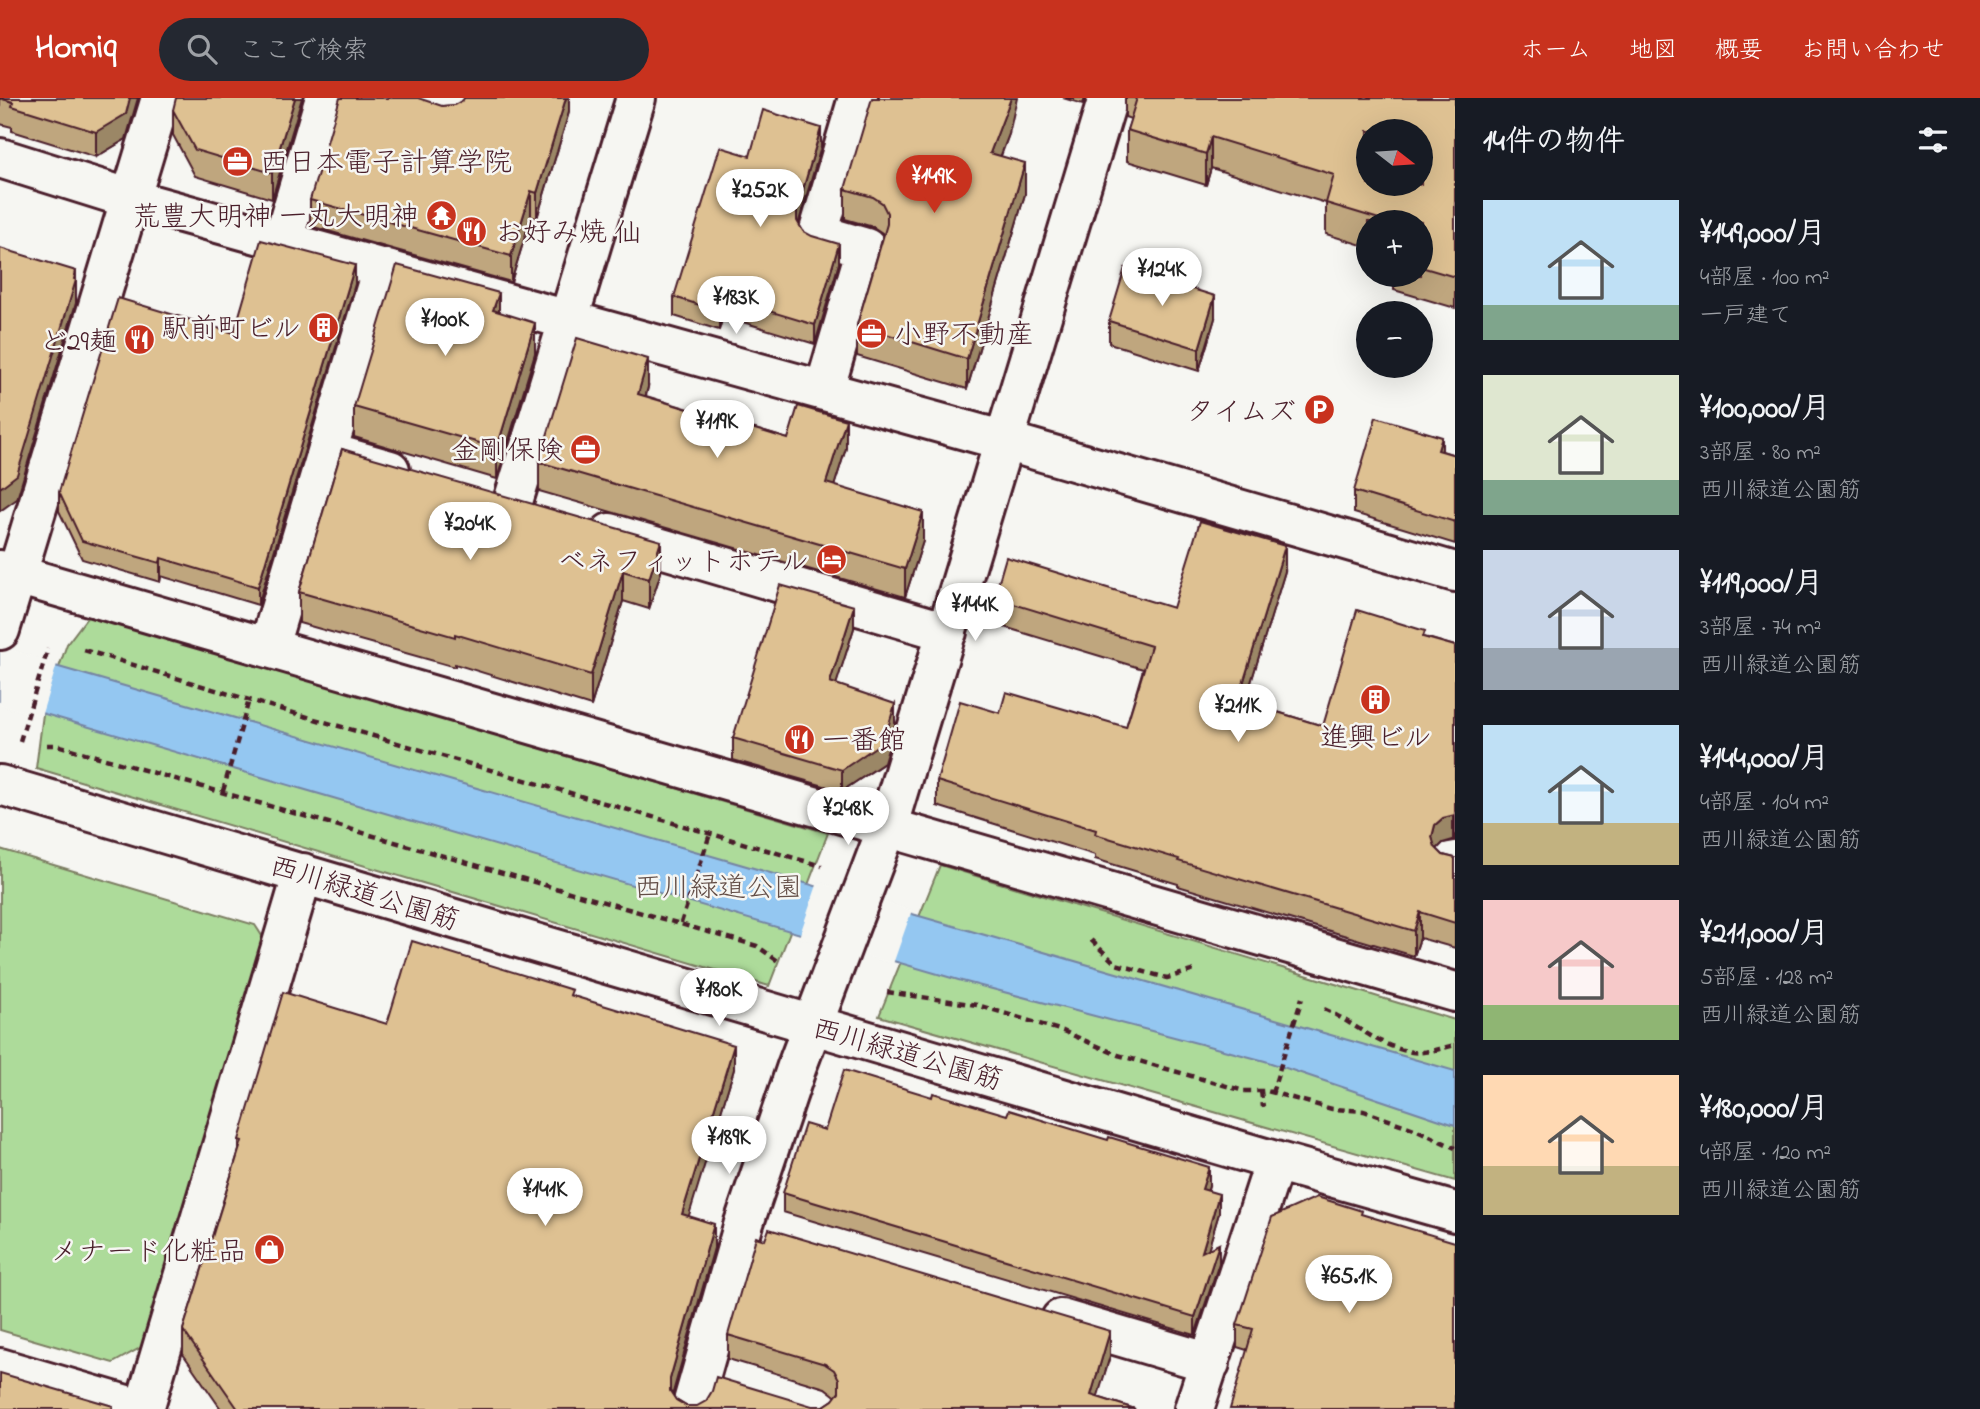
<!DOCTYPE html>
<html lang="ja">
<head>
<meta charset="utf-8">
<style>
  :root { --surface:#171b24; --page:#242831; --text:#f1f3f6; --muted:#9ea1a6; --accent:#c8321e }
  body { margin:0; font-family:"Indie Flower","Klee One",sans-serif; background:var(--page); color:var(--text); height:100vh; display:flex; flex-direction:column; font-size:26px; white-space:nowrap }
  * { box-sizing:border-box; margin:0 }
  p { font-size:23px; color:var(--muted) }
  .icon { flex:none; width:38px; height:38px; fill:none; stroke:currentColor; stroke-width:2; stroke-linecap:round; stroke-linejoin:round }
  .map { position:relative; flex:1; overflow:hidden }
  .sheet { display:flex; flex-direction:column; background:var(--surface); width:525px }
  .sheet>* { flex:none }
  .needle { width:46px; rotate:107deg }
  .controls { position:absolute; left:1356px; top:21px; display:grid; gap:14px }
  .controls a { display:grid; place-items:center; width:77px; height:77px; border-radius:50%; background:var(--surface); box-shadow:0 7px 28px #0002; font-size:35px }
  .price { position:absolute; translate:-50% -60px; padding:0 16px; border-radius:24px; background:#fff; color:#222; font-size:23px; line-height:46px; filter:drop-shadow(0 2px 4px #0008) }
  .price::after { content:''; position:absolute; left:50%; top:42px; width:21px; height:16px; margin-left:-10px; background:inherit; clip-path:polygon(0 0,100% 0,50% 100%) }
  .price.current { background:var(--accent); color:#fff }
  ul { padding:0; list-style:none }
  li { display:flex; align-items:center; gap:21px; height:175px; padding:0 28px }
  li span { display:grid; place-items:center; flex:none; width:196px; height:140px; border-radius:0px; color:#555 }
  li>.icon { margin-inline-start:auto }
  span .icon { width:84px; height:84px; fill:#fffc; stroke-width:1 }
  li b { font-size:30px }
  h2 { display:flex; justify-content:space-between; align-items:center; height:84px; padding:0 28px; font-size:30px }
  header { display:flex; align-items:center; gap:42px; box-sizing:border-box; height:98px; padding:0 35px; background:var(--accent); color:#fff }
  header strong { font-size:33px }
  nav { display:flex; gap:38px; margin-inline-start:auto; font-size:24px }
  .search { width:490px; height:63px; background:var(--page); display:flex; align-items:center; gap:18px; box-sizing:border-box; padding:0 24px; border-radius:38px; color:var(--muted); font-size:26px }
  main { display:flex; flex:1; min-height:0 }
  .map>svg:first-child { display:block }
</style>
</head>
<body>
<header>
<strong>Homiq</strong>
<div class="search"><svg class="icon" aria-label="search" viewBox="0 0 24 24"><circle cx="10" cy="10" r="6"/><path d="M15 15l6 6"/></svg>ここで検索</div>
<nav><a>ホーム</a><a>地図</a><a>概要</a><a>お問い合わせ</a></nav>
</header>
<main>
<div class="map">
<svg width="1455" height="1311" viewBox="0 0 1455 1311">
  <rect width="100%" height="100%" fill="#f6f6f2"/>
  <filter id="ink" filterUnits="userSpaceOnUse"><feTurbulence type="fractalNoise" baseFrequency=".0143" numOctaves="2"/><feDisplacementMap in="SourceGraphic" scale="14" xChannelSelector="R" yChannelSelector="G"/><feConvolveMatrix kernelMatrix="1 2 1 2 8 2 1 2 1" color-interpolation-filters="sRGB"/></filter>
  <g filter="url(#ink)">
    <path fill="#addb9a" stroke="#7c7d62" stroke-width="2" d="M 89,517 L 828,735 L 769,888 L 36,670 L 43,616 L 67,546 Z
      M 0,751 L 255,827 L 264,841 L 147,1246 L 113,1265 L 0,1232 Z
      M 940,767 L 1455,922 L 1455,1083 L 879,918 Z"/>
    <path fill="#94c7f1" stroke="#7684a2" stroke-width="2" d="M 0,552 L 1455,973 L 1455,1027 L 1265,963 L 962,883 L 0,603 Z"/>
    <path fill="#f6f6f2" d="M 0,548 L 57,566 L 41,619 L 0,607 Z
      M 818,784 L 912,812 L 893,866 L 799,839 Z"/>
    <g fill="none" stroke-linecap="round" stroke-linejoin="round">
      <defs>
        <path id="minor" d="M 409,0 L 448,12 L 451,0
          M 0,60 L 131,101 L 1005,343 L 1455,474
          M 283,142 L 325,0
          M 824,293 L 866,150 L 818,136 L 858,0
          M 327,354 L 390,372
          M 512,407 L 636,0
          M 610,435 L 947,534
          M 0,472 L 1455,894
          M 0,532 L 161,0
          M 269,548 L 382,170
          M 0,687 L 1275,1063 L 1455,1114
          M 1061,1221 L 1210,1265
          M 0,1270 L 140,1311
          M 144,1311 L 303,775
          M 691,1311 L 744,1125 L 797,968 L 887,730 L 1108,0
          M 1194,1311 L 1275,1063"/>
      </defs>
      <use href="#minor" stroke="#4a1f2b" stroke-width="44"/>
      <path stroke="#4a1f2b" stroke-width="4.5" stroke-dasharray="7 5" stroke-linecap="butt" d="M 84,552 L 249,602 L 822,768
        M 20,643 L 48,551
        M 47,647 L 57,647 L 757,848 L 778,863
        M 223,693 L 249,602
        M 681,825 L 710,736
        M 1091,842 L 1116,866 L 1167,880 L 1195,872
        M 887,894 L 977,907 L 1063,933 L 1118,957 L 1244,993 L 1267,993 L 1332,1011 L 1364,1013 L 1417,1032 L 1455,1050
        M 1324,911 C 1353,924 1379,949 1412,954 C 1424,956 1442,950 1455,947
        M 1261,993 L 1263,1009
        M 1272,995 L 1302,900"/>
      <use href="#minor" stroke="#f6f6f2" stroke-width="38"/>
    </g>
    <path fill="#bfa67e" stroke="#4a1f2b" stroke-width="2" d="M 0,0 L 126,41 L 96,59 L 12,33 L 12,29 L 0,26 Z
      M 302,0 L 272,101 L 195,78 L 173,37 L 173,12 Z
      M 569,0 L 569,14 L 537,120 L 531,119 L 511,184 L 310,128 L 310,102 L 442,8 Z
      M 1063,0 L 1085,0 L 1083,6 Z
      M 1125,0 L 1455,0 L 1455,210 L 1394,192 L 1394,177 L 1421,177 L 1421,124 L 1368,124 L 1368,149 L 1326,136 L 1326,105 L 1211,70 L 1206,87 L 1127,63 L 1127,32 L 1131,21 L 1125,19 Z
      M 1009,36 L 1001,58 L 1025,96 L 967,291 L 857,258 L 857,227 L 883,138 L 882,135 L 873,129 L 845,121 L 845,91 Z
      M 821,49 L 798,125 L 803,133 L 839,165 L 815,246 L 723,218 L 719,232 L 674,218 L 674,199 L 750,58 Z
      M 355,186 L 258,507 L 161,478 L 160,484 L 82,461 L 59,413 L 59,394 L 234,235 Z
      M 499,213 L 535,255 L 497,381 L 354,339 L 354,309 Z
      M 1215,220 L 1199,273 L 1109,245 L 1109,223 Z
      M 648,289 L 646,298 L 788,341 L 846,350 L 834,388 L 923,443 L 905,499 L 539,393 L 539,364 Z
      M 342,351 L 661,474 L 649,511 L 623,503 L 591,608 L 455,566 L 455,569 L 299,525 L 299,494 Z
      M 1442,353 L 1455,357 L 1455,446 L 1354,415 L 1354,393 Z
      M 1285,473 L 1245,604 L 1323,628 L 1425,539 L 1455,548 L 1455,743 L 1443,745 L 1437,751 L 1443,757 L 1455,760 L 1455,850 L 1420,840 L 1414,858 L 1178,788 L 1178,786 L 1095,761 L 1095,757 L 937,708 L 937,683 L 1000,615 L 1126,629 L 1143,571 L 994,526 L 994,500 L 1173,510 Z
      M 854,530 L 836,586 L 895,627 L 884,665 L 842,693 L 733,662 L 733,640 Z
      M 572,898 L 734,971 L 688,1118 L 714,1150 L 672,1297 L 676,1302 L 686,1308 L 824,1308 L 833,1302 L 836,1299 L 834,1297 L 825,1290 L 728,1261 L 728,1237 L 1110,1258 L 1097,1299 L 1135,1311 L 221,1311 L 183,1256 L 183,1232 L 239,1052 L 239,1042 L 387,926 Z
      M 825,1032 L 1209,1088 L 1208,1092 L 1219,1115 L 1208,1151 L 1219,1165 L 1195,1237 L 783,1114 L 783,1095 Z
      M 1317,1099 L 1247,1252 L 1237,1249 L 1237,1227 Z"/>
    <path fill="#9b8766" stroke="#4a1f2b" stroke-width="2" d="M 130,0 L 138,0 L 126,41 L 96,59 L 96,34 Z
      M 295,0 L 302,0 L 272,101 L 272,75 Z
      M 566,0 L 569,0 L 569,14 L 537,120 L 537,95 Z
      M 1011,0 L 1017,0 L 1009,36 L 990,85 L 990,55 Z
      M 821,30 L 821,49 L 797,130 L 797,112 Z
      M 1211,39 L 1211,70 L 1206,87 L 1206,56 Z
      M 1025,65 L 1025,96 L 967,291 L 967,261 Z
      M 531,93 L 531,119 L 511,184 L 511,158 Z
      M 839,146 L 839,165 L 815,246 L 815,227 Z
      M 355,167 L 355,186 L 258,507 L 258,489 Z
      M 76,173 L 76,205 L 17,401 L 0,413 L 0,390 Z
      M 499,195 L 499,225 L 493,212 Z
      M 1215,198 L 1215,220 L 1199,273 L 1199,251 Z
      M 723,199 L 723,218 L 719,232 L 719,213 Z
      M 535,225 L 535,255 L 497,381 L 497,350 Z
      M 648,261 L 648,289 L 638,324 L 638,296 Z
      M 846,322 L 846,350 L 826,414 L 826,385 Z
      M 1442,339 L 1442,361 L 1438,352 Z
      M 923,414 L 923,443 L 905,499 L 905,471 Z
      M 661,443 L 661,474 L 649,511 L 649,481 Z
      M 1285,448 L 1285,473 L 1238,627 L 1238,602 Z
      M 161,460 L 161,478 L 160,484 L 160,465 Z
      M 623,473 L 623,503 L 591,608 L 591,577 Z
      M 854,508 L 854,530 L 830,606 L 830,584 Z
      M 895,606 L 895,627 L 884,665 L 842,693 L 842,672 Z
      M 1453,717 L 1453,742 L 1443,745 L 1435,753 L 1432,739 L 1435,727 L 1443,720 Z
      M 1420,814 L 1420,840 L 1414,858 L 1414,833 Z
      M 734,947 L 734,971 L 682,1140 L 682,1116 Z
      M 1209,1069 L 1209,1088 L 1202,1109 L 1202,1091 Z
      M 1219,1096 L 1219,1115 L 1202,1172 L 1202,1154 Z
      M 714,1126 L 714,1150 L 670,1305 L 670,1281 Z
      M 1219,1146 L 1219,1165 L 1195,1237 L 1195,1219 Z
      M 1110,1233 L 1110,1258 L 1094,1311 L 1091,1297 Z"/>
    <path fill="#dec192" stroke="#4a1f2b" stroke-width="2" fill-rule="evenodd" d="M 0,0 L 130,0 L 126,16 L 96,34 L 12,8 L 13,4 Z
      M 176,0 L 295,0 L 272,75 L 195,52 L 173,12 Z
      M 340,0 L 418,0 L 442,8 L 454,7 L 463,2 L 464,0 L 566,0 L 537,95 L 531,93 L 511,158 L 310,102 Z
      M 872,0 L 1011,0 L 990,55 L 1025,65 L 967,261 L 857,227 L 887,126 L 887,115 L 882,105 L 873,99 L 845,91 Z
      M 1137,0 L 1455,0 L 1455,179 L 1421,169 L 1421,124 L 1389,124 L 1326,105 L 1334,77 L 1211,39 L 1206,56 L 1127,32 ZM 1368,33 L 1421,33 L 1421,86 L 1368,86 Z
      M 763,12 L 821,30 L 797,112 L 797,123 L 803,133 L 812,138 L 839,146 L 815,227 L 723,199 L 719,213 L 674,199 L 720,49 L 750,58 Z
      M 261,142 L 355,167 L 258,489 L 161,460 L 160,465 L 82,443 L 59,394 L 118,200 L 234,235 Z
      M 0,150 L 76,173 L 74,181 L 76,182 L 17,377 L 0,390 Z
      M 397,167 L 499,195 L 493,212 L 535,225 L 497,350 L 354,309 Z
      M 1125,170 L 1215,198 L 1199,251 L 1109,223 Z
      M 577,240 L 648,261 L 638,296 L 788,341 L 798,308 L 846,322 L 826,385 L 923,414 L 905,471 L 539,364 Z
      M 1376,319 L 1442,339 L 1438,352 L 1455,357 L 1455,424 L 1354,393 Z
      M 342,351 L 661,443 L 649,481 L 623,473 L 591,577 L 455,536 L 455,539 L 299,494 Z
      M 1200,423 L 1285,448 L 1238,602 L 1323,628 L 1357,512 L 1425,533 L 1423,539 L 1455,548 L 1455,717 L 1443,720 L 1435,727 L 1432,739 L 1435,749 L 1443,757 L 1455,760 L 1455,825 L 1420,814 L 1414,833 L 1178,763 L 1179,761 L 1095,736 L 1096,732 L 937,683 L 960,603 L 1000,615 L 1006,594 L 1126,629 L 1151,548 L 994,500 L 1006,459 L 1173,510 Z
      M 780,487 L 854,508 L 830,584 L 895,606 L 884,643 L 842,672 L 733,640 Z
      M 412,843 L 572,892 L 570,897 L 734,947 L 682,1116 L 714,1126 L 670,1281 L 670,1293 L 676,1302 L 686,1308 L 697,1308 L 706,1303 L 712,1293 L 716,1279 L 812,1308 L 824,1308 L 833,1302 L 839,1294 L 839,1281 L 834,1272 L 825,1266 L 728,1237 L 756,1139 L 765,1142 L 769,1131 L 1110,1233 L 1091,1297 L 1135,1311 L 238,1311 L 183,1232 L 242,1043 L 239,1042 L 283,894 L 387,926 Z
      M 844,972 L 932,999 L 933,995 L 1007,1017 L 1009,1012 L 1108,1042 L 1109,1039 L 1209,1069 L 1202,1091 L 1219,1096 L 1202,1154 L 1219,1146 L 1195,1219 L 783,1095 L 805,1026 L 825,1032 Z
      M 1317,1099 L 1362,1113 L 1361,1116 L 1455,1144 L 1455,1311 L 1230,1311 L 1253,1231 L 1237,1227 L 1272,1119 Z
      M 0,1275 L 113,1308 L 112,1311 L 0,1311 Z"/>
  </g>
  <defs>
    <symbol id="office-disc" viewBox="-11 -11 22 22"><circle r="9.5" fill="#c8321e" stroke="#f6f6f2"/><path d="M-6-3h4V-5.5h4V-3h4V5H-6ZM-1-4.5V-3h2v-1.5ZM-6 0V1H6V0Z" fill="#fff"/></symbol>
    <symbol id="temple-disc" viewBox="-11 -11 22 22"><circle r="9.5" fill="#c8321e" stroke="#f6f6f2"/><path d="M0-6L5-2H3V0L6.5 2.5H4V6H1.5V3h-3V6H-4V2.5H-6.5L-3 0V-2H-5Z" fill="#fff"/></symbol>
    <symbol id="restaurant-disc" viewBox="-11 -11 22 22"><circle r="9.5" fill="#c8321e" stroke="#f6f6f2"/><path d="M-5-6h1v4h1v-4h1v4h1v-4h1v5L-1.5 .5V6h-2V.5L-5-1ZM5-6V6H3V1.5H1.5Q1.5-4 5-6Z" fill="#fff"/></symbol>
    <symbol id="building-disc" viewBox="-11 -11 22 22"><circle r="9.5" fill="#c8321e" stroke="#f6f6f2"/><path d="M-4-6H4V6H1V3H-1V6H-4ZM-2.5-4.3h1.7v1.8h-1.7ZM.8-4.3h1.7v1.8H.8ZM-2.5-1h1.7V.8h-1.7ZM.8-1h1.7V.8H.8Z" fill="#fff"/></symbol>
    <symbol id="parking-disc" viewBox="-11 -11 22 22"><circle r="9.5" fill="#c8321e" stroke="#f6f6f2"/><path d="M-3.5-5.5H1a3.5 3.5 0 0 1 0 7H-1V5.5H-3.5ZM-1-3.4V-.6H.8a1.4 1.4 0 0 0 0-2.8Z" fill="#fff"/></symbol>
    <symbol id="hotel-disc" viewBox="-11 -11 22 22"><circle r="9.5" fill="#c8321e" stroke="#f6f6f2"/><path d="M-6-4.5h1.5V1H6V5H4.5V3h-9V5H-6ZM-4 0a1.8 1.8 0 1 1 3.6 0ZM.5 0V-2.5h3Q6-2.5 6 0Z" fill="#fff"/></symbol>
    <symbol id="shop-disc" viewBox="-11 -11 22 22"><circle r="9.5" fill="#c8321e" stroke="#f6f6f2"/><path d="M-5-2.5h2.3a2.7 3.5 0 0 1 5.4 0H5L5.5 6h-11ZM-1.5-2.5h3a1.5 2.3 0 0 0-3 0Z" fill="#fff"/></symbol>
  </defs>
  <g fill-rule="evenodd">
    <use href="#office-disc" x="220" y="46" width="35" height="35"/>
    <use href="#temple-disc" x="424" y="100" width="35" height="35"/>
    <use href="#restaurant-disc" x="454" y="116" width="35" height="35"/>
    <use href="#building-disc" x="306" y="212" width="35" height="35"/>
    <use href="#office-disc" x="854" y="218" width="35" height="35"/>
    <use href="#restaurant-disc" x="122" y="224" width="35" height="35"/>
    <use href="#parking-disc" x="1302" y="294" width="35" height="35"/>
    <use href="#office-disc" x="568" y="334" width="35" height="35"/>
    <use href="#hotel-disc" x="814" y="444" width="35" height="35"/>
    <use href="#building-disc" x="1358" y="584" width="35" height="35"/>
    <use href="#restaurant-disc" x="782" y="624" width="35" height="35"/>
    <use href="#shop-disc" x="252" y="1134" width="35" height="35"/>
  </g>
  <g text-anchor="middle" stroke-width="5" stroke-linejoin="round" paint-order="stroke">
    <g font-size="28" fill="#4a1f2b" stroke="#f6f6f2" text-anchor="end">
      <text x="260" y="73" text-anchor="start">西日本電子計算学院</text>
      <text x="419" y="127">荒豊大明神 一丸大明神</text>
      <text x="495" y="143" text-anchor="start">お好み焼 仙</text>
      <text x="301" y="239">駅前町ビル</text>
      <text x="894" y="245" text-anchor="start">小野不動産</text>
      <text x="117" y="252">ど29麺</text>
      <text x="1296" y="322">タイムズ</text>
      <text x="563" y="361">金剛保険</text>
      <text x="809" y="472">ベネフィットホテル</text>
      <text x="1376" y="648" text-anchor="middle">進興ビル</text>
      <text x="822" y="651" text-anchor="start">一番館</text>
      <text x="246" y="1162">メナード化粧品</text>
    </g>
    <g font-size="28" fill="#634e47" stroke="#f6f6f2">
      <text x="718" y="798">西川緑道公園</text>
    </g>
    <g font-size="28" fill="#4a1f2b" stroke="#f6f6f2">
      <text transform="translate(365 794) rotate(17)" y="10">西川緑道公園筋</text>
      <text transform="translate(908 955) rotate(16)" y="10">西川緑道公園筋</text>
    </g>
  </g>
</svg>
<div class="controls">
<a><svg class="needle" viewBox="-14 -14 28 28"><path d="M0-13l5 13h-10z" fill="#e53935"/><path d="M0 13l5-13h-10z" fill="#9ea1a6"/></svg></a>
<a>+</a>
<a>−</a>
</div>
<b class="price current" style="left:934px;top:117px">¥149K</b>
<b class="price" style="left:760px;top:131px">¥252K</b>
<b class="price" style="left:1162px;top:210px">¥124K</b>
<b class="price" style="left:736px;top:238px">¥183K</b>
<b class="price" style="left:445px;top:260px">¥100K</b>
<b class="price" style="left:717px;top:362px">¥119K</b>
<b class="price" style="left:470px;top:464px">¥204K</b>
<b class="price" style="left:975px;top:545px">¥144K</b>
<b class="price" style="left:1238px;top:646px">¥211K</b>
<b class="price" style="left:848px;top:749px">¥248K</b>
<b class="price" style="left:719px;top:930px">¥180K</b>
<b class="price" style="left:729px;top:1078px">¥189K</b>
<b class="price" style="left:545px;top:1130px">¥141K</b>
<b class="price" style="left:1349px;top:1217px">¥65.1K</b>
</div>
<section class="sheet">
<h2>14件の物件<svg class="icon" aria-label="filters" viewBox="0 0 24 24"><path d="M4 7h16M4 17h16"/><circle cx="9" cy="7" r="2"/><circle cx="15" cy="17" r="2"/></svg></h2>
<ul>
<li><span style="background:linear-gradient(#bfe0f5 75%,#7fa58c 0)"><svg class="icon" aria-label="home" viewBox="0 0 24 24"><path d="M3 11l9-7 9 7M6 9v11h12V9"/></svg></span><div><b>¥149,000/月</b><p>4部屋 · 100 m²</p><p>一戸建て</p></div></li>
<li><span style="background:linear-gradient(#dfe7d0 75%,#7fa58c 0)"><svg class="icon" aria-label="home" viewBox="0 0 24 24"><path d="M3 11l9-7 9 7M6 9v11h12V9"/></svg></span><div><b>¥100,000/月</b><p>3部屋 · 80 m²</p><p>西川緑道公園筋</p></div></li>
<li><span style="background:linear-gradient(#c9d6e8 70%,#9aa5b1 0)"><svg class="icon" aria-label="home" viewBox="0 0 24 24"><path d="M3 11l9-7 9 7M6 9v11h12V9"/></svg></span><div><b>¥119,000/月</b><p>3部屋 · 74 m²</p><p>西川緑道公園筋</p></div></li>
<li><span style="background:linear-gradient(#bfe0f5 70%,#c2b280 0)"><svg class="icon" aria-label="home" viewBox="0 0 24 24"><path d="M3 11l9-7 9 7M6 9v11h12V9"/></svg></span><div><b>¥144,000/月</b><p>4部屋 · 104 m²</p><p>西川緑道公園筋</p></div></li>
<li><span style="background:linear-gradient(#f6c9c9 75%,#8fb573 0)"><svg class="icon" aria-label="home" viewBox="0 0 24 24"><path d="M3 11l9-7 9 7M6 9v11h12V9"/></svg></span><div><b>¥211,000/月</b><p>5部屋 · 128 m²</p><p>西川緑道公園筋</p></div></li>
<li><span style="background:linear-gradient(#ffd9b3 65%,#c2b280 0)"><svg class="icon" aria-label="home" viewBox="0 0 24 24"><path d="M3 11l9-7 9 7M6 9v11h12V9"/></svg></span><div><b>¥180,000/月</b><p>4部屋 · 120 m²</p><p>西川緑道公園筋</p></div></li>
</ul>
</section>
</main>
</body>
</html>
